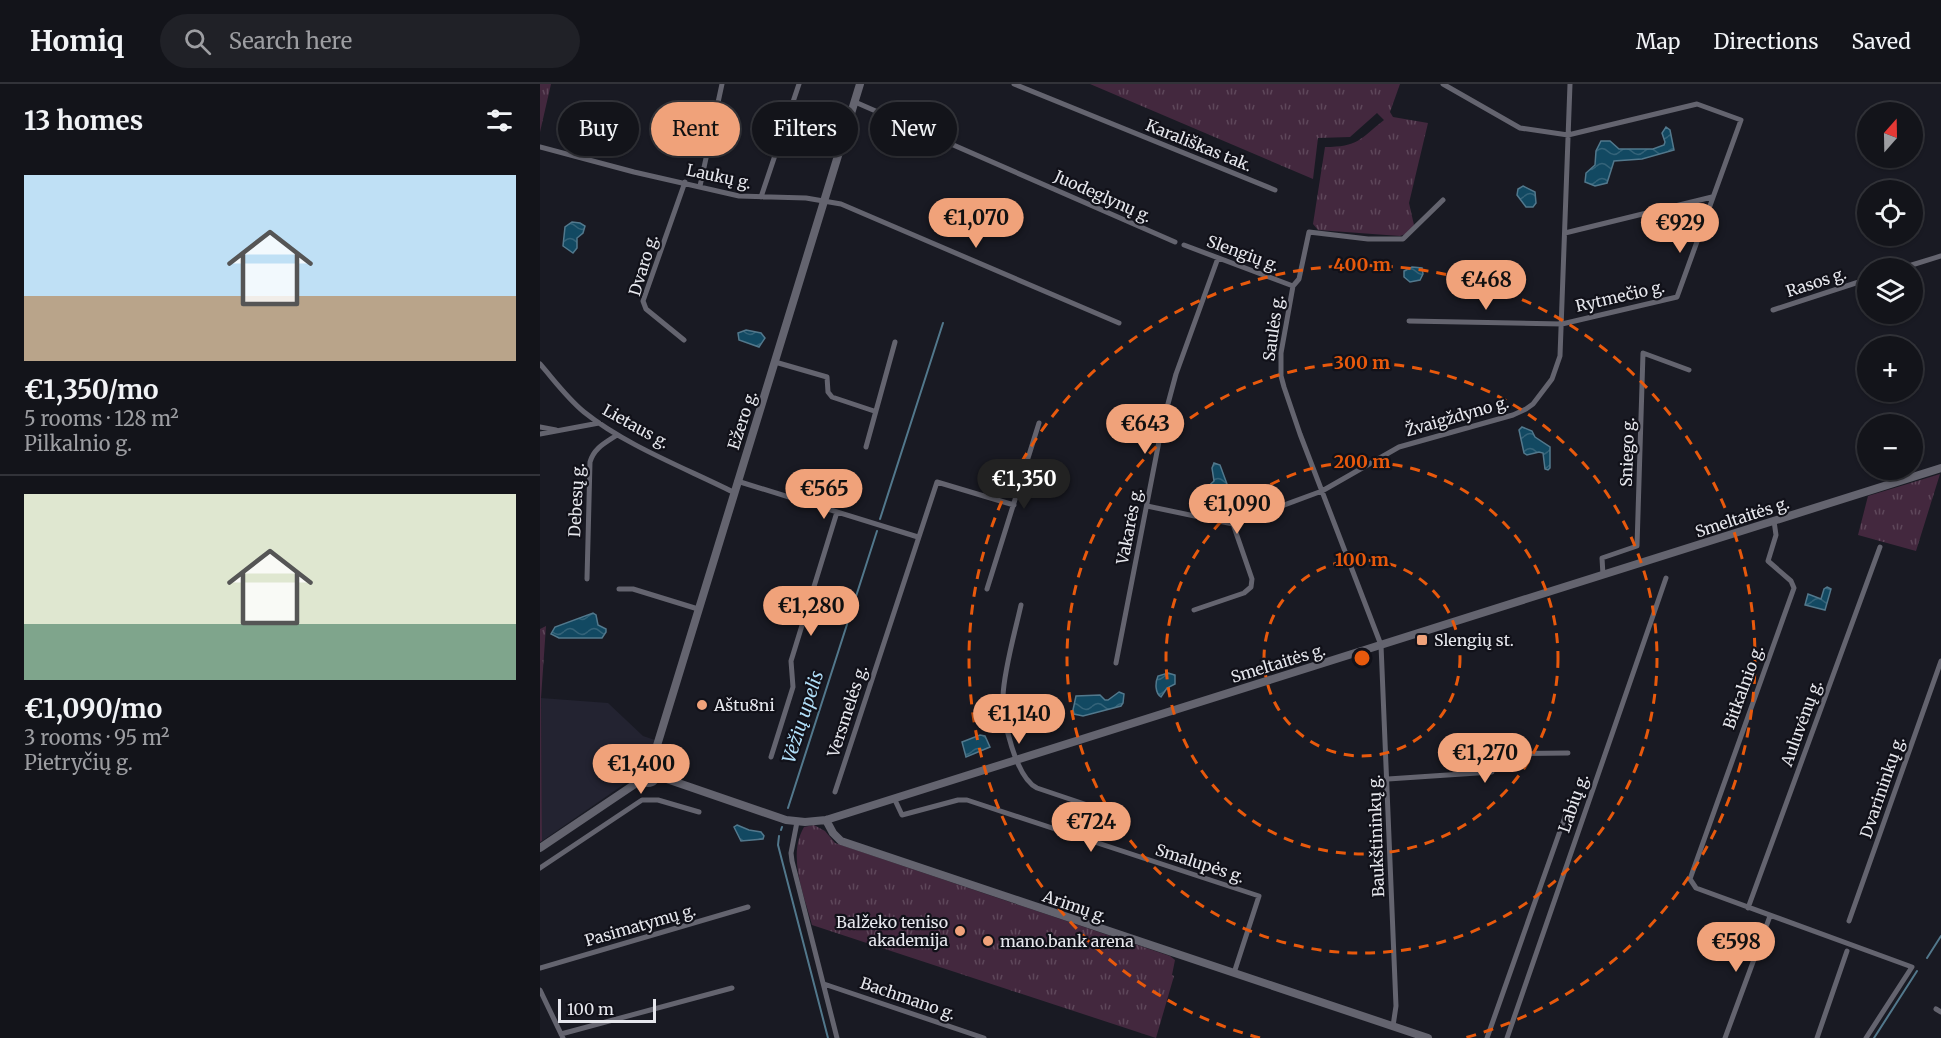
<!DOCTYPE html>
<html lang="en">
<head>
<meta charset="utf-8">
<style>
  :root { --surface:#13141a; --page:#202127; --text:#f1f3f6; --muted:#9d9ea2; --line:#323339; --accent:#f0a27a }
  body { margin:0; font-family:Merriweather,serif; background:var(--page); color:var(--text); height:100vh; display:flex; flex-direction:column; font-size:22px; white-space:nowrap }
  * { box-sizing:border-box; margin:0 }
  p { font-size:20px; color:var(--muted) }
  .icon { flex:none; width:33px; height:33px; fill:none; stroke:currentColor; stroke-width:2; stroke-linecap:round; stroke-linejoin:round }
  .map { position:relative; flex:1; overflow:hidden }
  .side { display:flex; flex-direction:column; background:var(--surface); width:540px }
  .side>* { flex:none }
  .top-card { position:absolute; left:18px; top:18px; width:570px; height:54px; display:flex; gap:12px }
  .needle { width:39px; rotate:20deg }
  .controls { position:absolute; left:1317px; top:18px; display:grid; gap:12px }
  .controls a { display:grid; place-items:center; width:66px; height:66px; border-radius:50%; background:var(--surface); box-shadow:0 2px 4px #0004,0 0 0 2px var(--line); font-size:30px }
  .scale { position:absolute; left:18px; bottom:15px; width:98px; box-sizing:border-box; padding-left:6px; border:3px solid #e6e7ed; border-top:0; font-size:16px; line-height:21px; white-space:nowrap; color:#e6e7ed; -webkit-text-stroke:4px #111119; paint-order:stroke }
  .price { position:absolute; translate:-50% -51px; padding:0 14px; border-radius:21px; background:var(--accent); color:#111; font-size:20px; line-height:39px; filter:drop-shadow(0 2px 3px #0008) }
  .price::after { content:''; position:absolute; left:50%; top:36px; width:18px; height:14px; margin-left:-9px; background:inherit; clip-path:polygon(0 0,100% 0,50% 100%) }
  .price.selected { background:#222; color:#fff }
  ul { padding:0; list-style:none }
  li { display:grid; align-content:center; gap:12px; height:318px; padding:0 24px }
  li+li { border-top:2px solid var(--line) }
  li span { display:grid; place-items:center; height:186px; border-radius:0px; color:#555 }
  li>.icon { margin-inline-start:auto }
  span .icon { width:108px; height:108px; fill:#fffc; stroke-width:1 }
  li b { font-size:26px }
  h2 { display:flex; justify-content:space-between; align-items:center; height:72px; padding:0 24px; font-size:26px }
  .pill { padding:0 21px; border-radius:27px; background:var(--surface); box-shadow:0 2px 4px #0004,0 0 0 2px var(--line); font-size:21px; line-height:54px }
  .pill.selected { background:var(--accent); color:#111 }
  header { display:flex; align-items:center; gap:36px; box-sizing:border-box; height:84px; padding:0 30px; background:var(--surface); border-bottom:2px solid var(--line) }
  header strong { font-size:28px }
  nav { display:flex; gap:33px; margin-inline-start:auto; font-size:21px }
  .search { width:420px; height:54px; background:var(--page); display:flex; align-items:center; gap:15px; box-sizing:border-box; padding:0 21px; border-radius:33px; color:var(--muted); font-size:22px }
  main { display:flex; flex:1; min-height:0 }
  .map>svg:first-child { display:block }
</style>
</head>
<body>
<header>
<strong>Homiq</strong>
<div class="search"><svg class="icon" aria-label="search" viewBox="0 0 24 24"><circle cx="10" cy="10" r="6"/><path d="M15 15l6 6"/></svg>Search here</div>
<nav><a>Map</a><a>Directions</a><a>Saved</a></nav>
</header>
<main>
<section class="side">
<h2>13 homes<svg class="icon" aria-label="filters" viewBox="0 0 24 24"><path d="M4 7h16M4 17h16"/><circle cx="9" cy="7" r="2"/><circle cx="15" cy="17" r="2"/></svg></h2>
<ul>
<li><span style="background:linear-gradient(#bfe0f5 65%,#b9a48a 0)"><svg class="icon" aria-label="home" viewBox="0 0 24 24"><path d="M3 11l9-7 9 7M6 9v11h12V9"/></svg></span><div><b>€1,350/mo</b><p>5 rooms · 128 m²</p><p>Pilkalnio g.</p></div></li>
<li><span style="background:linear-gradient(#dfe7d0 70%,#7fa58c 0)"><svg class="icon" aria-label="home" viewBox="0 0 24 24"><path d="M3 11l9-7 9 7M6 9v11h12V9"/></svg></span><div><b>€1,090/mo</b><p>3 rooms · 95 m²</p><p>Pietryčių g.</p></div></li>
</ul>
</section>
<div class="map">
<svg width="1401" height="954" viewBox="0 0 1401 954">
  <defs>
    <pattern id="grass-tufts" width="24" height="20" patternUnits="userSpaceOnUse" patternTransform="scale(1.5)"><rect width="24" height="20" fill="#43283e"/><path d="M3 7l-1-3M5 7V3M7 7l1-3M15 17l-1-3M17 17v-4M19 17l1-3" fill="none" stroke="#5e475a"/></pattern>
    <pattern id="water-waves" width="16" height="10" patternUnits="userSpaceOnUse" patternTransform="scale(1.5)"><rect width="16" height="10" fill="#124962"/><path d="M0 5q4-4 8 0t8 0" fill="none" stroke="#346379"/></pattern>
  </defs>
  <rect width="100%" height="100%" fill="#191a23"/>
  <path fill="#232331" d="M 1,614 L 68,619 L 103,652 L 115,656 L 109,672 L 93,694 L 2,757 Z"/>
  <path fill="url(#grass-tufts)" d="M 0,0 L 11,0 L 0,48 Z
    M 550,0 L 860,0 L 850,28 L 853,33 L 888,39 L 869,119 L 874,141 L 866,150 L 860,152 L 778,146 L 773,140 L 785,63 C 818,63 820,55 844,36 L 837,29 L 810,53 L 778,54 L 773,95 Z
    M 1400,390 L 1376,467 L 1318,451 L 1328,412 Z
    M 6,542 L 1,614 L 2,757 L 0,758 L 0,545 Z
    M 274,741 L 285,747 L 295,759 L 630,872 L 635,876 L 632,891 L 634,892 L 616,954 L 272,841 C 264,810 247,772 264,743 Z"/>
  <path fill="url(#water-waves)" stroke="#52788c" stroke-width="1.5" d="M 1126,43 L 1130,46 L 1134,66 L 1102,75 L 1074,77 L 1067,99 L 1055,102 L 1045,98 L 1046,89 L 1055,81 L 1056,67 L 1061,57 L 1070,57 L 1079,65 L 1113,65 L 1124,61 L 1125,58 L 1122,49 Z
    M 983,102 L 995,108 L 996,119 L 993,123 L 986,123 L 977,111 L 978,105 Z
    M 32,138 L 40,139 L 45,142 L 43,149 L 37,154 L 37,164 L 33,169 L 23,162 L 25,143 Z
    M 872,183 L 882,184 L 883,190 L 880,196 L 870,198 L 864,193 L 864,187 Z
    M 206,246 L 221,249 L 225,254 L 219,263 L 199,256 L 198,249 Z
    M 982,343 L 992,347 L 995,353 L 1010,363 L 1010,384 L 1008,386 L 1005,385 L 1003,369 L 999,368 L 987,371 L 984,369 L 979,346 Z
    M 674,379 L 680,381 L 691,411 L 687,418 L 675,417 L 667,421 L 663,414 L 663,407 L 674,397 L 672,384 Z
    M 1287,503 L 1291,505 L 1285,526 L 1265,521 L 1268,510 L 1281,515 L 1284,505 Z
    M 53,529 L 56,531 L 58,541 L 66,545 L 66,548 L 62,554 L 19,554 L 11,550 L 15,543 Z
    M 628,589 L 635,591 L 635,600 L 627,604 L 621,613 C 615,609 615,599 618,592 Z
    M 579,608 L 584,610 L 583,619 L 581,622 L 543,632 L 534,630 L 533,626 L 536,612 L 560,611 L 565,616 L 568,616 Z
    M 440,651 L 445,652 L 450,663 L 426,673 L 422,658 Z
    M 197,741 L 209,746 L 221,748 L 224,752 L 223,755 L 201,757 L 194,743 Z"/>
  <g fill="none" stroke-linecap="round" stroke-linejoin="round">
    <path stroke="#52788c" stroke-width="2" d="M 340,435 L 403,239
      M 248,724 L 337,447
      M 241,746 L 242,743
      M 239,752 L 238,761 L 288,954
      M 1387,874 L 1401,852
      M 1334,954 L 1377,887"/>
    <path stroke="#64646f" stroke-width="5" d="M 474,0 L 735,106
      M 315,18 L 635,158
      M 0,63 L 94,88 L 199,112 L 266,114 L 301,120 L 579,239
      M 160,102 L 182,0
      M 221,113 L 259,0
      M 1025,149 L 1172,113
      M 644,161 L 753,202
      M 1362,184 L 1401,172
      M 753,202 L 741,269 L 741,292 L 744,303 L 760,350 L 841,561 L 856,922 L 853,942
      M 753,202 L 759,195 L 769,148 L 828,155 L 863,155 L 903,116
      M 1233,226 L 1328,195
      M 869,237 L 1022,240 L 1137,213 L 1201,36 L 1157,20 L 1028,51 L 980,44 L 903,0
      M 144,256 L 106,225 L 103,217 L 145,98
      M 235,278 L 287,293 L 288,308 L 292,313 L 334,327
      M 0,280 C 14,296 27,314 44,328 C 85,361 145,384 193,408
      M 0,343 L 16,346
      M 0,350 L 59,339
      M 326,363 L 355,258
      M 197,397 L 378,453
      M 607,422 L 693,440 L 782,407 L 859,363 L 973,331 L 986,325 L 993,320 L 1012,295 L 1020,272 L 1030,0
      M 1234,437 L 1236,451 L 1228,477 L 1251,497 L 1254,504 L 1150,795 L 1156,804 L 1372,883 L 1326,954
      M 1063,491 L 1062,474 L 1097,462 L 1103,269 L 1149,286
      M 47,495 L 50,378 C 54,364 65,359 77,351
      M 79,505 L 93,505 L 158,525
      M 447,505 L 499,339
      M 481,521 C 475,548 464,586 463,612 C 462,635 476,694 497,704 L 586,734
      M 654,526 L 704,509 L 711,503 L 712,495 L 693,440
      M 576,579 L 622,342 L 636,290 L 678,174
      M 231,673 L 253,603 L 251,577 L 297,428
      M 848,695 L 952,688 L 952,670 L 1028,669
      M 295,708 L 397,398 L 474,421
      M 354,714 L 362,731 L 418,716 L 427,716 L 719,812 L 694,889
      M 257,738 L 251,769 L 252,777 L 297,954
      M 0,784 L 102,716 L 118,716 L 159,728
      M 1208,824 L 1340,463
      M 1309,837 L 1401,577
      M 0,884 L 208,823
      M 284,900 L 444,954
      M 0,906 L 23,954
      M 1396,925 L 1401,928
      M 21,950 L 192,904
      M 947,954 L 1026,730
      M 967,954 L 1126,494
      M 1185,954 L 1230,832
      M 1277,954 L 1307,867"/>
    <path stroke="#64646f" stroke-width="8" d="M99 690a9 9 0 1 1 18 0a9 9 0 1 1-18 0Z
      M 111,681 L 320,0
      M 118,692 L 246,736 L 265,738 L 286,736 L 1401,384
      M 286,736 L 293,749 L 301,757 L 888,954
      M 0,764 L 101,696"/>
  </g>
  <g fill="none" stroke="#e8590c" stroke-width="3" stroke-dasharray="10 8">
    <circle cx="822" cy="574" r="98"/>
    <circle cx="822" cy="574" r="196"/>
    <circle cx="822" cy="574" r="295"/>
    <path d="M720 954A393 393 0 1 1 924 954"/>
  </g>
  <g fill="#f0a27a" stroke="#111119" stroke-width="2">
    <rect x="876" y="550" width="12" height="12" rx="3"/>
    <circle cx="162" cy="621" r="6"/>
    <circle cx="420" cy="847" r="6"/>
    <circle cx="448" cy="857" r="6"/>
  </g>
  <g text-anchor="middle" stroke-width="4.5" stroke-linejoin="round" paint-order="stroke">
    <g font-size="16" fill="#e6e7ed" stroke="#111119">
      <text transform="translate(659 61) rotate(22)" y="6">Karališkas tak.</text>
      <text transform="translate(179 92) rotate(12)" y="6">Laukų g.</text>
      <text transform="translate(563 112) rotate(24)" y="6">Juodeglynų g.</text>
      <text transform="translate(703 169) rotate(20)" y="6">Slengių g.</text>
      <text transform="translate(103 181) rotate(-73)" y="6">Dvaro g.</text>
      <text transform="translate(1276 198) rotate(-18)" y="6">Rasos g.</text>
      <text transform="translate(1080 212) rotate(-13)" y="6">Rytmečio g.</text>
      <text transform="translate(733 244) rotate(-82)" y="6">Saulės g.</text>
      <text transform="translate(917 332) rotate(-16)" y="6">Žvaigždyno g.</text>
      <text transform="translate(202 336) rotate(-72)" y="6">Ežero g.</text>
      <text transform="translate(96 342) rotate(29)" y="6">Lietaus g.</text>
      <text transform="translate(1087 368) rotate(-88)" y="6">Sniego g.</text>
      <text transform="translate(36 416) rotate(-87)" y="6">Debesų g.</text>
      <text transform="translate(1202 433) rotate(-18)" y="6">Smeltaitės g.</text>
      <text transform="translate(589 442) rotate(-79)" y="6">Vakarės g.</text>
      <text transform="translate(738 579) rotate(-17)" y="6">Smeltaitės g.</text>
      <text transform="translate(1203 603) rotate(-70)" y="6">Bitkalnio g.</text>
      <text transform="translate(307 627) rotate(-72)" y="6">Versmelės g.</text>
      <text transform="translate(1261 639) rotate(-70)" y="6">Auluvėnų g.</text>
      <text transform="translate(1342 703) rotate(-71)" y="6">Dvarininkų g.</text>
      <text transform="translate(1033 719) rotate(-71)" y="6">Labių g.</text>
      <text transform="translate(836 752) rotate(-92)" y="6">Baukštininkų g.</text>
      <text transform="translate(660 779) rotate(18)" y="6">Smalupės g.</text>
      <text transform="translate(535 822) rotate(19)" y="6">Arimų g.</text>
      <text transform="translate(100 841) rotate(-16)" y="6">Pasimatymų g.</text>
      <text transform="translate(368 914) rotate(19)" y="6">Bachmano g.</text>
    </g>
    <g font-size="16" fill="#e6e7ed" stroke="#111119" text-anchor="start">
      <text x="894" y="562">Slengių st.</text>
      <text x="174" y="627">Aštu8ni</text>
      <text x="408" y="844" text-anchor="end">Balžeko teniso<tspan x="408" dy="18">akademija</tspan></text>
      <text x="460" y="863">mano.bank arena</text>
    </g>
    <g font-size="18" font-style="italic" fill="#b1dff9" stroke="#111119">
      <text transform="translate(263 633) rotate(-72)" y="6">Vėžių upelis</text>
    </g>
  </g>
  <circle cx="822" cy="574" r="9" fill="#e8590c" stroke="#111119" stroke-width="3"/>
  <g font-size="18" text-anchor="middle" font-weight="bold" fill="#e8590c" stroke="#111119" stroke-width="4.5" stroke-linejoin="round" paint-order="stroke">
    <text x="822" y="187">400 m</text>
    <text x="822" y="285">300 m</text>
    <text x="822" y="384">200 m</text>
    <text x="822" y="482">100 m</text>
  </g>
</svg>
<div class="controls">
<a><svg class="needle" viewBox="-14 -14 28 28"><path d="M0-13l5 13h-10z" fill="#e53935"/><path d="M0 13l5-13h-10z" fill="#9d9ea2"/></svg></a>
<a><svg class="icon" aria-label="locate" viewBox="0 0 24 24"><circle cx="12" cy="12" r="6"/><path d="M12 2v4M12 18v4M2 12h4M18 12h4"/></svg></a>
<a><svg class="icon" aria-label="layers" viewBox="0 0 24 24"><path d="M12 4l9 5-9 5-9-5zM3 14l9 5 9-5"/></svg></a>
<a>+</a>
<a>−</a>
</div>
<div class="scale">100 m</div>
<b class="price" style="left:436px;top:165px">€1,070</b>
<b class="price" style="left:1140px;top:170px">€929</b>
<b class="price" style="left:946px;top:227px">€468</b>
<b class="price" style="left:605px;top:371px">€643</b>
<b class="price selected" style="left:484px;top:426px">€1,350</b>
<b class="price" style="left:284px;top:436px">€565</b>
<b class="price" style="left:697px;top:451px">€1,090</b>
<b class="price" style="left:271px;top:553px">€1,280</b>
<b class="price" style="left:479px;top:661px">€1,140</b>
<b class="price" style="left:945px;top:700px">€1,270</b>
<b class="price" style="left:101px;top:711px">€1,400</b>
<b class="price" style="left:551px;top:769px">€724</b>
<b class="price" style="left:1196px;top:889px">€598</b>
<div class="top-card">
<a class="pill">Buy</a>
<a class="pill selected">Rent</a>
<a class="pill">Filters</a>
<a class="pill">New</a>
</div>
</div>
</main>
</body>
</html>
